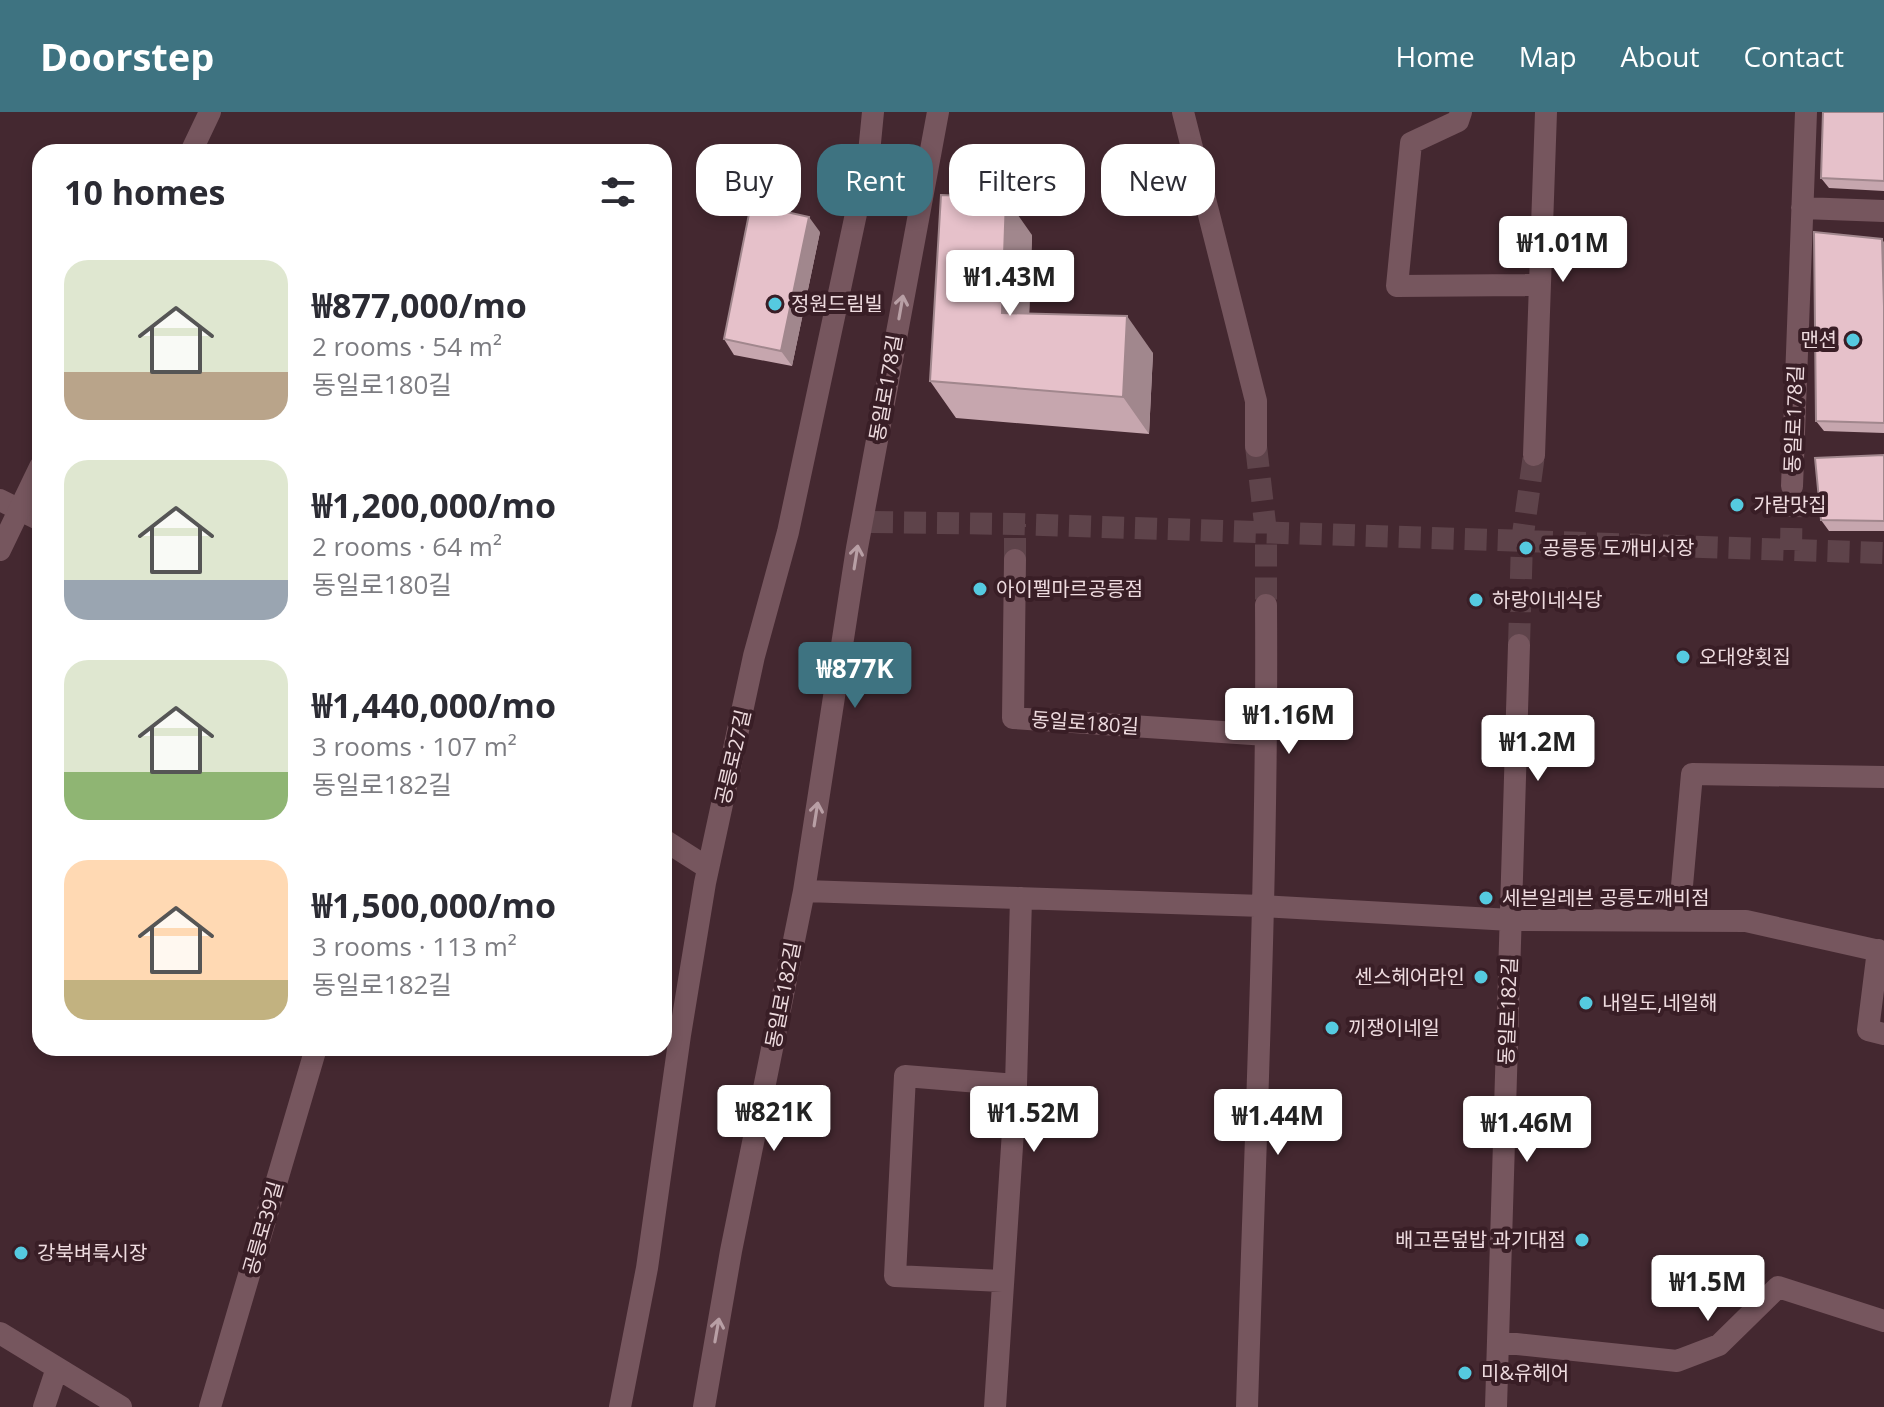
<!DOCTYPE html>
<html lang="en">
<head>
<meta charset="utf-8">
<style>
  :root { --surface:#fff; --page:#f2f2f3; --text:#2b2b33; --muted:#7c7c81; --accent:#3e7381 }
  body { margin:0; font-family:"Open Sans","Noto Sans KR",sans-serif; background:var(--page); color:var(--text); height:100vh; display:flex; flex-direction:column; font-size:30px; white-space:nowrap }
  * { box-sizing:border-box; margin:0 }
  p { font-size:26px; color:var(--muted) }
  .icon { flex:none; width:44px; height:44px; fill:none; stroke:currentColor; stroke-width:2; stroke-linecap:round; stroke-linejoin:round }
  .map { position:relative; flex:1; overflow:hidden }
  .sheet { position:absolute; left:32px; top:32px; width:640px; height:912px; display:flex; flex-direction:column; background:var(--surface); border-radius:24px; box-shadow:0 4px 12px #0003 }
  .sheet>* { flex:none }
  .top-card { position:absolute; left:696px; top:32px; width:760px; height:72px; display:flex; gap:16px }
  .price { position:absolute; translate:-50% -68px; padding:0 18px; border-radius:8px; background:#fff; color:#222; font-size:26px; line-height:52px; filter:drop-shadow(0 2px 4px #0008) }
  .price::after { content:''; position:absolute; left:50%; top:48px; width:24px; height:18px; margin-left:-12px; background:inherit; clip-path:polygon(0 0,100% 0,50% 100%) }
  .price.on { background:var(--accent); color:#fff }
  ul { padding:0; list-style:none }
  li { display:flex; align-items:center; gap:24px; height:200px; padding:0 32px }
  li span { display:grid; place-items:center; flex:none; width:224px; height:160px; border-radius:24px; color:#555 }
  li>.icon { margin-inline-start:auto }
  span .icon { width:96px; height:96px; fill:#fffc; stroke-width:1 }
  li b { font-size:34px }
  h2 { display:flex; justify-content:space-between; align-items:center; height:96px; padding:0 32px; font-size:34px }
  .chip { padding:0 28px; border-radius:24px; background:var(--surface); box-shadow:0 4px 12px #0003; font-size:28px; line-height:72px }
  .chip.on { background:var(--accent); color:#fff }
  header { display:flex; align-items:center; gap:48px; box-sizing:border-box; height:112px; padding:0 40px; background:var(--accent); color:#fff }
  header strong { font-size:38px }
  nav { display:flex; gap:44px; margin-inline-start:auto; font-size:28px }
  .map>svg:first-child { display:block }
</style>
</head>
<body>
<header>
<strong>Doorstep</strong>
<nav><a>Home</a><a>Map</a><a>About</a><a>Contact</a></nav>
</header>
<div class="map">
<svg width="1884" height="1295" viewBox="0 0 1884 1295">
  <rect width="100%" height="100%" fill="#442830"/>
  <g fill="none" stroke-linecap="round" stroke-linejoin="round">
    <path stroke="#5e434a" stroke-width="22" stroke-dasharray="22 11" stroke-linecap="butt" d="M 1256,334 L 1266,420 L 1266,493
      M 871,410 L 1015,412 L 1884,441
      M 1791,438 L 1792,374
      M 1015,448 L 1015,412
      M 1519,533 L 1522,429 L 1534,343"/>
    <path stroke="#76565e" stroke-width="22" d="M 1183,0 L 1256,289 L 1256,334
      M 1461,0 L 1458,9 L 1411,31 L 1397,174 L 1540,173
      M 1802,96 L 1884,99
      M 1534,343 L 1546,0
      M 1792,374 L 1806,0
      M 0,388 L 40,408
      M 1015,448 L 1013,606 L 1267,623
      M 664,728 L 708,756
      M 804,779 L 1263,794 L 1511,808 L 1746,809 L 1884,840
      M 1679,807 L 1692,662 L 1884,665
      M 1878,838 L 1868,918 L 1884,922
      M 1002,1169 L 895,1164 L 905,964 L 1016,973
      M 0,1221 L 121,1295
      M 1498,1230 L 1677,1249 L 1719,1233 L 1778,1175 L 1884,1209
      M 44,1295 L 57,1256
      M 210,1295 L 316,936
      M 620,1295 L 647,1156 L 680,923 L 705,771 L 754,544 L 788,420 L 869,41 L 873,0
      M 704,1295 L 731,1139 L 804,779 L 857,436 L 938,0
      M 995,1295 L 1016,973 L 1021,786
      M 1247,1295 C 1255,1028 1268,761 1266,493
      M 1496,1295 L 1519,533"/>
    <path stroke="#76565e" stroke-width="22" d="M 191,40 L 210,0
      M 0,438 L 40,355"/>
  </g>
  <path fill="#c6a6ae" d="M 1884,0 L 1884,79 L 1829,76 L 1821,66 Z
    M 820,120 L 792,254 L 734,243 L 724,227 Z
    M 1032,123 L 1029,202 L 1153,241 L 1149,322 L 956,306 L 930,269 Z
    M 1882,127 L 1884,131 L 1884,321 L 1824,319 L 1816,309 Z
    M 1884,343 L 1884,419 L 1829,419 L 1821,408 Z"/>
  <path fill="#a1878d" d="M 1006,86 L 1032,123 L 1028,238 L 1002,201 Z
    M 809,105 L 820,120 L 792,254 L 781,239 Z
    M 1882,127 L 1884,131 L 1884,194 Z
    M 1127,204 L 1153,241 L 1149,322 L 1123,285 Z"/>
  <path fill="#e6c1ca" stroke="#a1878d" stroke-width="2" d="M 1823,0 L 1884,0 L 1884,69 L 1821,66 Z
    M 941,83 L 1006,86 L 1002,201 L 1127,204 L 1123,285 L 930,269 Z
    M 751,92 L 809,105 L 781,239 L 724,227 Z
    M 1814,120 L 1882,127 L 1884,194 L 1884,311 L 1816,309 Z
    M 1884,343 L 1884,409 L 1821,408 L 1815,346 Z"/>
  <defs><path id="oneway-shaft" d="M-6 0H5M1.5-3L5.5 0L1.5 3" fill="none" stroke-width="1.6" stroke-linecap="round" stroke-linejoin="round" transform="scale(2)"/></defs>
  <g stroke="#b89fa5">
    <use href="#oneway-shaft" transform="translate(901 195) rotate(-80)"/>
    <use href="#oneway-shaft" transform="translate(856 445) rotate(-81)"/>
    <use href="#oneway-shaft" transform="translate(816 702) rotate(-81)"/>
    <use href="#oneway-shaft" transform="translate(717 1218) rotate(-80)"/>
  </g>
  <g fill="#55cae0" stroke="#391e26" stroke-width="3">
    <circle cx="775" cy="192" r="8"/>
    <circle cx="1853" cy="228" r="8"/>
    <circle cx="1737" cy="393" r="8"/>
    <circle cx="1526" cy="436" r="8"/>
    <circle cx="980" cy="477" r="8"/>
    <circle cx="1476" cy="488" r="8"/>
    <circle cx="1683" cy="545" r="8"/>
    <circle cx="1486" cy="786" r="8"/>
    <circle cx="1481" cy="865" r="8"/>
    <circle cx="1586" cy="891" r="8"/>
    <circle cx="1332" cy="916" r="8"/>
    <circle cx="1582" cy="1128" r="8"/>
    <circle cx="21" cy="1141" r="8"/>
    <circle cx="1465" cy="1261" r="8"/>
  </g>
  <g text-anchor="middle" stroke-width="8" stroke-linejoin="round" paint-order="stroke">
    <g font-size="20" fill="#eedbdf" stroke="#391e26" text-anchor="start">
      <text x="791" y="199">정원드림빌</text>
      <text x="1837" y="235" text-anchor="end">맨션</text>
      <text x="1753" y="400">가람맛집</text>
      <text x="1542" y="443">공릉동 도깨비시장</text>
      <text x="996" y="484">아이펠마르공릉점</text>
      <text x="1492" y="495">하랑이네식당</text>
      <text x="1699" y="552">오대양횟집</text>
      <text x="1502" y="793">세븐일레븐 공릉도깨비점</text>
      <text x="1465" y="872" text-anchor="end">센스헤어라인</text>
      <text x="1602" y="898">내일도,네일해</text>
      <text x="1348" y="923">끼쟁이네일</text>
      <text x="1566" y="1135" text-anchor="end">배고픈덮밥 과기대점</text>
      <text x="37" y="1148">강북벼룩시장</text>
      <text x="1481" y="1268">미&amp;유헤어</text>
    </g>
    <g font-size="20" fill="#eedbdf" stroke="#391e26">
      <text transform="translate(886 276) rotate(-80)" y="7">동일로178길</text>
      <text transform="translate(1794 307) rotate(-88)" y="7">동일로178길</text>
      <text transform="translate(1085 611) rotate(4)" y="7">동일로180길</text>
      <text transform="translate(733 645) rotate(-77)" y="7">공릉로27길</text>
      <text transform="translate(783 883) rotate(-79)" y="7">동일로182길</text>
      <text transform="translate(1508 899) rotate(-88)" y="7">동일로182길</text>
      <text transform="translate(263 1116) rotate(-74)" y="7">공릉로39길</text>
    </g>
  </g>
</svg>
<b class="price" style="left:1563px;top:172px">₩1.01M</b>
<b class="price" style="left:1010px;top:206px">₩1.43M</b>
<b class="price on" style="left:855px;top:598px">₩877K</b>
<b class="price" style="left:1289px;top:644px">₩1.16M</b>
<b class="price" style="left:1538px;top:671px">₩1.2M</b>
<b class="price" style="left:774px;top:1041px">₩821K</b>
<b class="price" style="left:1034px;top:1042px">₩1.52M</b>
<b class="price" style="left:1278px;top:1045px">₩1.44M</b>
<b class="price" style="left:1527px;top:1052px">₩1.46M</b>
<b class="price" style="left:1708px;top:1211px">₩1.5M</b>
<div class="top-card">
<a class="chip">Buy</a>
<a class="chip on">Rent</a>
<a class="chip">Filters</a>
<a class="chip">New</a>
</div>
<section class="sheet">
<h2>10 homes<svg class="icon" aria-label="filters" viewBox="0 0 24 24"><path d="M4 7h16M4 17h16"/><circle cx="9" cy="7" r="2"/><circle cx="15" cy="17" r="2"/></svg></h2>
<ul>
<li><span style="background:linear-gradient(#dfe7d0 70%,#b9a48a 0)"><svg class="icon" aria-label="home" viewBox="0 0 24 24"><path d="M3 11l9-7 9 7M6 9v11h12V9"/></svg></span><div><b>₩877,000/mo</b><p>2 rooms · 54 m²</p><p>동일로180길</p></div></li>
<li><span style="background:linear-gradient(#dfe7d0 75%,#9aa5b1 0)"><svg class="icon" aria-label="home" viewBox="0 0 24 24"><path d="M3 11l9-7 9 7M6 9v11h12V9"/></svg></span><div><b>₩1,200,000/mo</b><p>2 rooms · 64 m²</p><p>동일로180길</p></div></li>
<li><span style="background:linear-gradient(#dfe7d0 70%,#8fb573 0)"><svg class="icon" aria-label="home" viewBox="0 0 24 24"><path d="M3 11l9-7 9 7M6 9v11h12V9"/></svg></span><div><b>₩1,440,000/mo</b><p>3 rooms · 107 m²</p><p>동일로182길</p></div></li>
<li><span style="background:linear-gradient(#ffd9b3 75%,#c2b280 0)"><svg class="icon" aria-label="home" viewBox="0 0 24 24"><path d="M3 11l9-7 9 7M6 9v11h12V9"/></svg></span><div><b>₩1,500,000/mo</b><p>3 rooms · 113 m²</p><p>동일로182길</p></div></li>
</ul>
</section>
</div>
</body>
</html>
